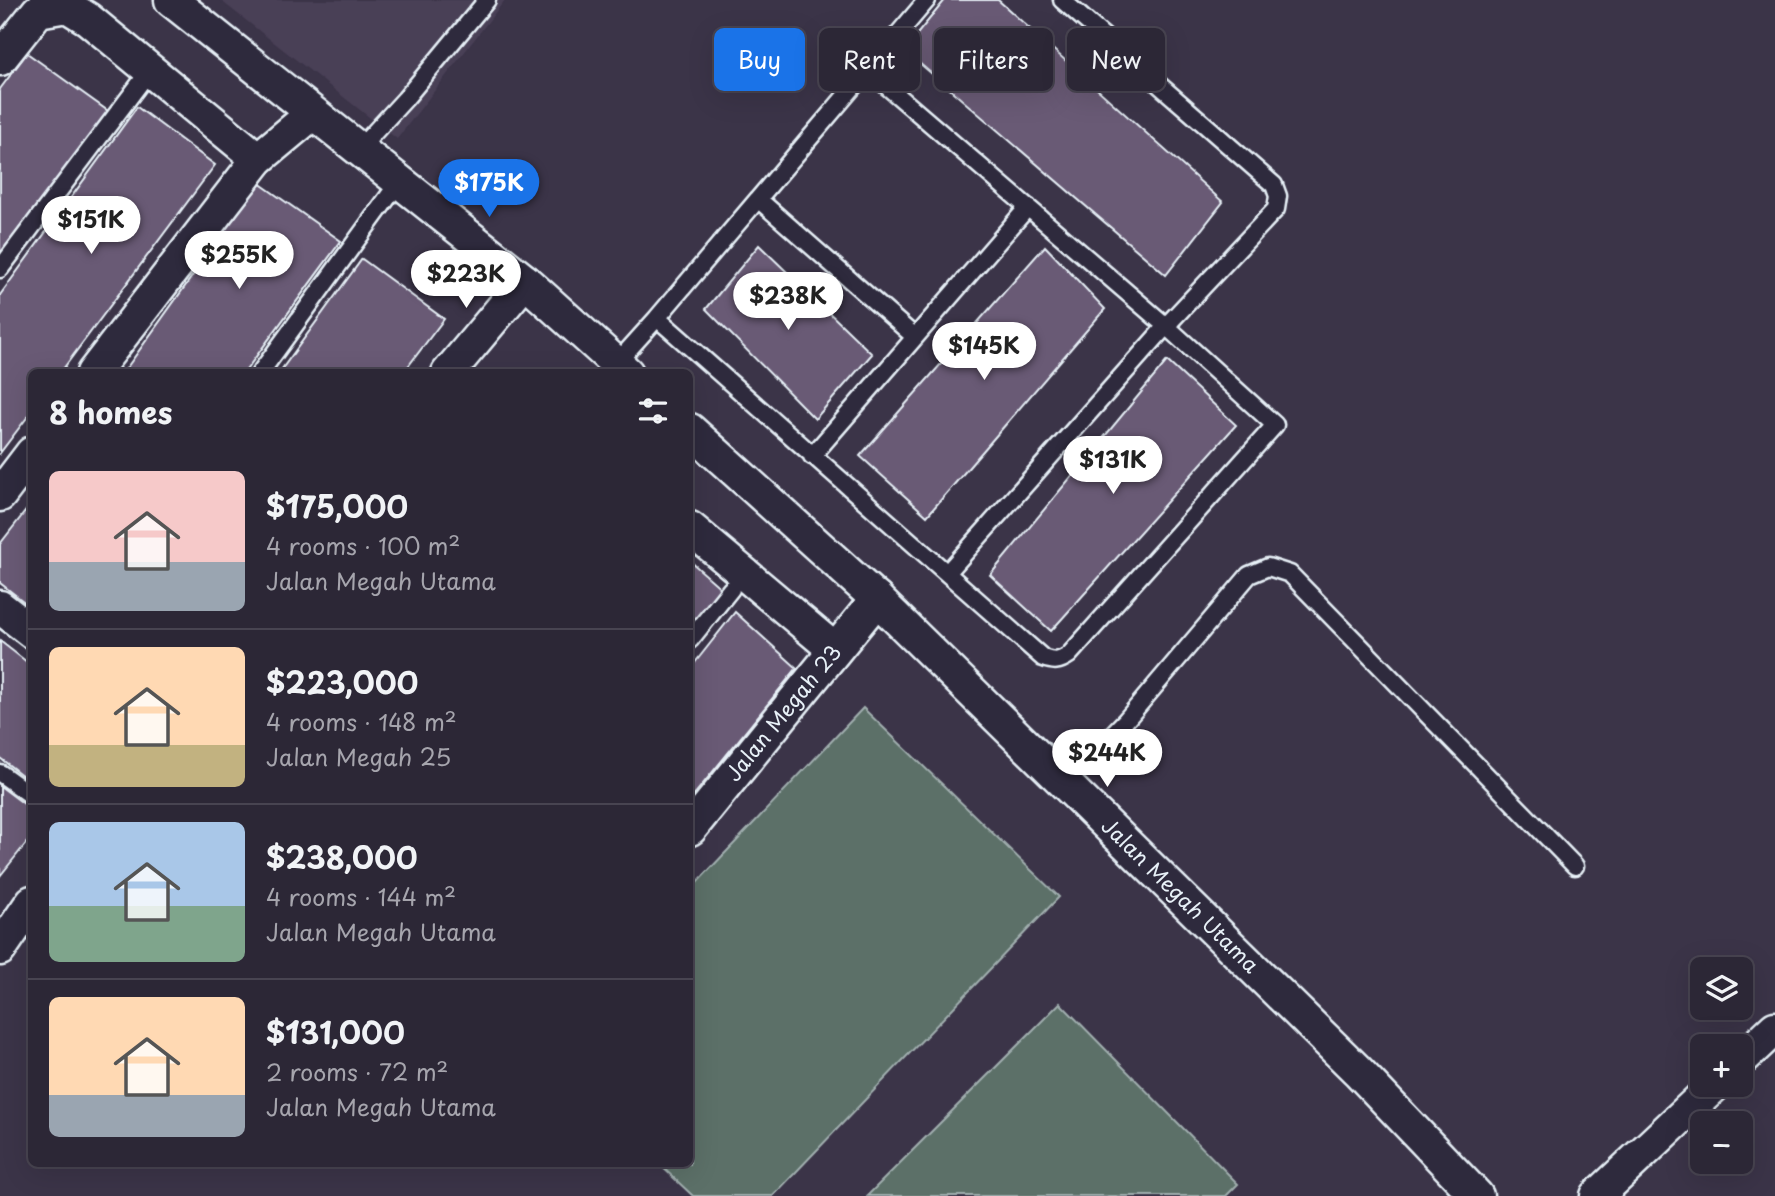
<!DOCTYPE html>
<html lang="en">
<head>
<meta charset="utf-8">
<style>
  :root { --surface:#2c2736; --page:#383342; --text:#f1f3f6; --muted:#a6a5ad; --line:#484451; --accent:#1a73e8 }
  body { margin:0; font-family:"Playpen Sans",sans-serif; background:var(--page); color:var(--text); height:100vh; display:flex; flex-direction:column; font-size:26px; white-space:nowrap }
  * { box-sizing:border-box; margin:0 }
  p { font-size:23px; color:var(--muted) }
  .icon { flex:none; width:38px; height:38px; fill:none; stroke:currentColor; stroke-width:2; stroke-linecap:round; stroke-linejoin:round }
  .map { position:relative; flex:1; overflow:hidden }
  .details { position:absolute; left:28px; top:369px; width:665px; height:798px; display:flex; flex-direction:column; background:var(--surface); border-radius:10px; box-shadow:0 7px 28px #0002,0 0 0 2px var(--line) }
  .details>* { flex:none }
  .hud { position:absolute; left:714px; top:28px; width:665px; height:63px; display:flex; gap:14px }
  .tools { position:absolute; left:1690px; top:957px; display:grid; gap:14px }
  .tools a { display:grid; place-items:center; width:63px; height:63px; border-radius:10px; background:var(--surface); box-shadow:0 7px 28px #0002,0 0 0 2px var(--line); font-size:35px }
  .price { position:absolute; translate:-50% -60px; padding:0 16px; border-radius:24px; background:#fff; color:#222; font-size:23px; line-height:46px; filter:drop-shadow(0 2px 4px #0008) }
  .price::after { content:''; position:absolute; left:50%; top:42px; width:21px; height:16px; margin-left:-10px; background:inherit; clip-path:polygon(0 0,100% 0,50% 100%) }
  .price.on { background:var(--accent); color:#fff }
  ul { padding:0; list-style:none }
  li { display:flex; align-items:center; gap:21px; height:175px; padding:0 21px }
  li+li { border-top:2px solid var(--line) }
  li span { display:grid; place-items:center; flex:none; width:196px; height:140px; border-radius:10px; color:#555 }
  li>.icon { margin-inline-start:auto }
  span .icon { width:84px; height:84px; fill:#fffc; stroke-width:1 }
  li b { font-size:30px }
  h2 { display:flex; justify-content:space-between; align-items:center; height:84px; padding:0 21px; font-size:30px }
  .chip { padding:0 24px; border-radius:10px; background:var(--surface); box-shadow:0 7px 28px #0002,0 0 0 2px var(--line); font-size:24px; line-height:63px }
  .chip.on { background:var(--accent); color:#fff }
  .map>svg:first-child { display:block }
</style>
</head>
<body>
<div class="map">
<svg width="1775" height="1196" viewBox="0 0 1775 1196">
  <rect width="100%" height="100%" fill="#3b3448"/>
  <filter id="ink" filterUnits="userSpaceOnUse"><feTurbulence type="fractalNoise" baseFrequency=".0143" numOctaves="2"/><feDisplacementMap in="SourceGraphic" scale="14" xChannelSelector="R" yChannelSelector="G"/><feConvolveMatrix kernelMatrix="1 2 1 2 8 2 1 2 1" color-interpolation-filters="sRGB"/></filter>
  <g filter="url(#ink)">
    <path fill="#493f56" d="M 220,0 L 505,0 L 397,139 Z"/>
    <path fill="#5b6f68" stroke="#a2b0b0" stroke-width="2" d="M 863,708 L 1059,897 L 773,1196 L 693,1196 L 659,1164 L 690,1164 L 690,890 Z
      M 1060,1003 L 1238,1184 L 1226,1196 L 867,1196 Z"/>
    <path fill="#695a75" stroke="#e8f1f8" stroke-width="2" d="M 945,0 L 998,0 L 1223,202 L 1166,275 L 904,50 Z
      M 27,53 L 108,111 L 0,254 L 0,89 Z
      M 137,107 L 215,165 L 60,373 L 32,373 L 32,411 L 0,453 L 0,295 Z
      M 259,183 L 341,241 L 244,373 L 123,373 Z
      M 759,245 L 872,354 L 815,419 L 706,309 Z
      M 1045,246 L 1105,309 L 927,516 L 860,456 Z
      M 362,259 L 444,319 L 403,373 L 279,373 Z
      M 1167,361 L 1236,425 L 1051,631 L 990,575 Z
      M 32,503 L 32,608 L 0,583 L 0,544 Z
      M 690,561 L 723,590 L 690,631 Z
      M 735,612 L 797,668 L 690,800 L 690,669 Z
      M 0,641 L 32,666 L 32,783 L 0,758 Z
      M 0,786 L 32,810 L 32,836 L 0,876 Z"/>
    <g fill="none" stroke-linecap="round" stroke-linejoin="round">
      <defs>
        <path id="lane" d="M 358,150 L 405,99 L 487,0
          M 758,199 L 915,337
          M 0,269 L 150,70
          M 657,318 L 1043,658 C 1054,662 1059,662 1069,655 L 1275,425 L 1166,326 L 868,70
          M 612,368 L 657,318 L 927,0
          M 260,373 L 399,182
          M 812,456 L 1028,207
          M 947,573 L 1166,326 L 1276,209 L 1278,196 L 1274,185 L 1062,0
          M 690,640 L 731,589
          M 0,773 L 32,796
          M 1064,784 L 1126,720 L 1249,575 L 1268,567 L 1290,574 L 1575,866"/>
        <g id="street">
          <path d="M 171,0 L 525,281 L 627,373"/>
          <path d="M 0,59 L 38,11 L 67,6 L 88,19 L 258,159"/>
          <path d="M 93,373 L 258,159 L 312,114"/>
          <path d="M 448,373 L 525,281"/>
          <path id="s1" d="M 690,430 L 877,599 L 1358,1071 L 1477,1196"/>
          <path d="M 0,495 L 32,453"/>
          <path d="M 690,528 L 835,650"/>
          <path d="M 0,607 L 32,632"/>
          <path id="s2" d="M 690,829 L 877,599"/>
          <path d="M 0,949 L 32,902"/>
          <path d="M 1741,1060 L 1775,1028"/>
          <path d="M 1597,1196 L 1715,1085"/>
        </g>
      </defs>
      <use href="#lane" stroke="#e8f1f8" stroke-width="21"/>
      <use href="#street" stroke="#e8f1f8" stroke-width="37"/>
      <use href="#lane" stroke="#2f2a3d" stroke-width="16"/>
      <use href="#street" stroke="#2f2a3d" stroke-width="32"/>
    </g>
  </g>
  <g text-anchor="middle" stroke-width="5" stroke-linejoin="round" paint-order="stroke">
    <g font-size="21" fill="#e8f1f8" stroke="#2f2a3d">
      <text dy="7" stroke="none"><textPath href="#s2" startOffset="149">Jalan Megah 23</textPath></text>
      <text dy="7" stroke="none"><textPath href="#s1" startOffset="676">Jalan Megah Utama</textPath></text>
    </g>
  </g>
</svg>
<div class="tools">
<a><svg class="icon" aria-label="layers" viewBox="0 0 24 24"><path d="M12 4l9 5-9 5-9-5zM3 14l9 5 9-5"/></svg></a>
<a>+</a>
<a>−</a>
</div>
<b class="price on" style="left:489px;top:219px">$175K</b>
<b class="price" style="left:91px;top:256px">$151K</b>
<b class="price" style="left:239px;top:291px">$255K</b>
<b class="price" style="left:466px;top:310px">$223K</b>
<b class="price" style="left:788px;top:332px">$238K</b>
<b class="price" style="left:984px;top:382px">$145K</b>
<b class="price" style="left:1113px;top:496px">$131K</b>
<b class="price" style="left:1107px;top:789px">$244K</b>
<div class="hud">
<a class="chip on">Buy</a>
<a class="chip">Rent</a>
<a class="chip">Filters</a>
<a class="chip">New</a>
</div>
<section class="details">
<h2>8 homes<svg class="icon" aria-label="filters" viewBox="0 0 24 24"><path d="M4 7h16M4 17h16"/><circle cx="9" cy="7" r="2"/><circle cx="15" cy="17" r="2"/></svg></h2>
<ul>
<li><span style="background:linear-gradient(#f6c9c9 65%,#9aa5b1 0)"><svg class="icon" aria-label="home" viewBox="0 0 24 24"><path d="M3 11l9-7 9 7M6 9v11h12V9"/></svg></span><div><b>$175,000</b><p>4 rooms · 100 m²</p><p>Jalan Megah Utama</p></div></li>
<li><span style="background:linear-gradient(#ffd9b3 70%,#c2b280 0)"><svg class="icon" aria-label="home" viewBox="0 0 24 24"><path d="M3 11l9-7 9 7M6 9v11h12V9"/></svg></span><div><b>$223,000</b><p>4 rooms · 148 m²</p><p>Jalan Megah 25</p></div></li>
<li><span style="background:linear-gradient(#a9c7e8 60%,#7fa58c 0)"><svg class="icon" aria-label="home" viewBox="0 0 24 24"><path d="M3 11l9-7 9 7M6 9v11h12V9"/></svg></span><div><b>$238,000</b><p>4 rooms · 144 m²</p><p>Jalan Megah Utama</p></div></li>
<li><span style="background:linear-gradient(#ffd9b3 70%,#9aa5b1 0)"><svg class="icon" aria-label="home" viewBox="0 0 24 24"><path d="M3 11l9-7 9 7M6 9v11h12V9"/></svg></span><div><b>$131,000</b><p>2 rooms · 72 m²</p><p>Jalan Megah Utama</p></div></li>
</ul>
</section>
</div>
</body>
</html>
